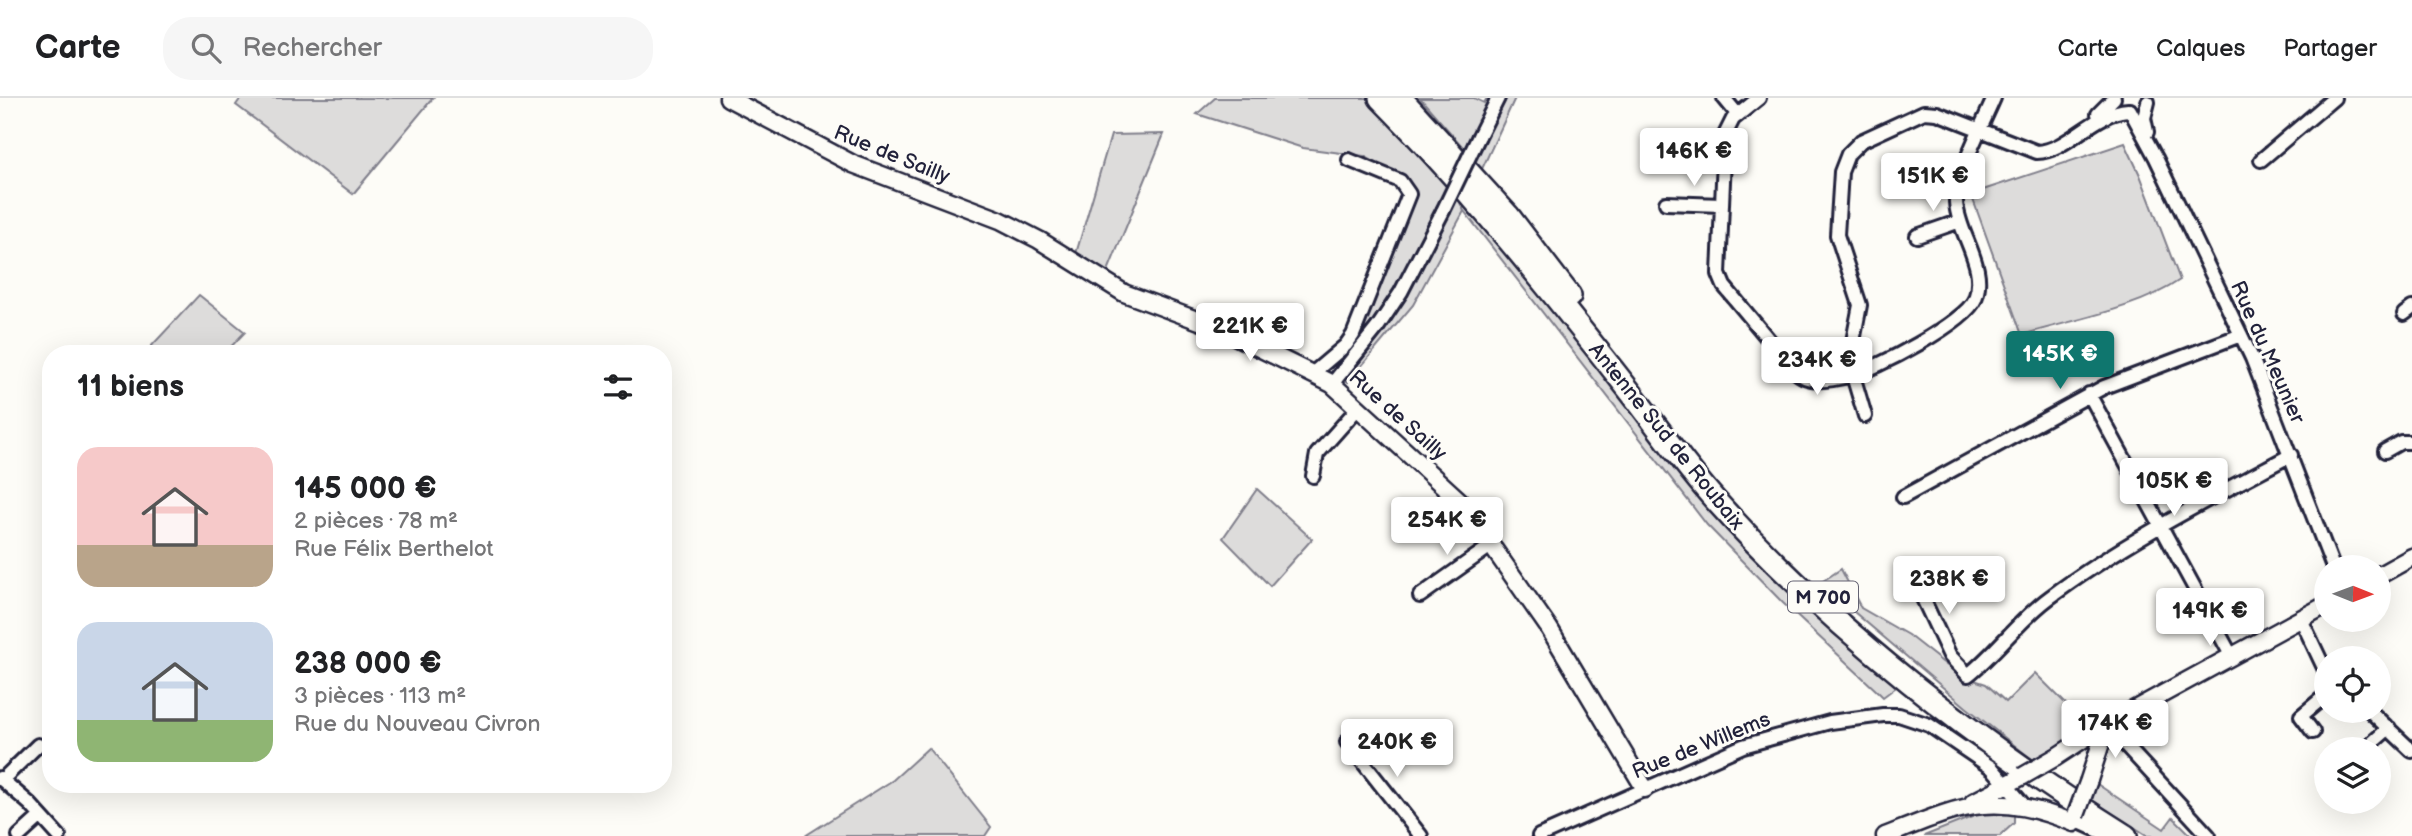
<!DOCTYPE html>
<html lang="fr">
<head>
<meta charset="utf-8">
<style>
  :root { --surface:#fff; --page:#f6f6f6; --text:#202124; --muted:#757577; --line:#e0e0e0; --accent:#0f766e }
  body { margin:0; font-family:"Balsamiq Sans",sans-serif; background:var(--page); color:var(--text); height:100vh; display:flex; flex-direction:column; font-size:26px; white-space:nowrap }
  * { box-sizing:border-box; margin:0 }
  p { font-size:23px; color:var(--muted) }
  .icon { flex:none; width:38px; height:38px; fill:none; stroke:currentColor; stroke-width:2; stroke-linecap:round; stroke-linejoin:round }
  .map { position:relative; flex:1; overflow:hidden }
  .side { position:absolute; left:42px; top:247px; width:630px; height:448px; display:flex; flex-direction:column; background:var(--surface); border-radius:28px; box-shadow:0 7px 28px #0002 }
  .side>* { flex:none }
  .needle { width:46px; rotate:91deg }
  .fabs { position:absolute; left:2314px; top:457px; display:grid; gap:14px }
  .fabs a { display:grid; place-items:center; width:77px; height:77px; border-radius:50%; background:var(--surface); box-shadow:0 7px 28px #0002; font-size:35px }
  .price { position:absolute; translate:-50% -60px; padding:0 16px; border-radius:7px; background:#fff; color:#222; font-size:23px; line-height:46px; filter:drop-shadow(0 2px 4px #0008) }
  .price::after { content:''; position:absolute; left:50%; top:42px; width:21px; height:16px; margin-left:-10px; background:inherit; clip-path:polygon(0 0,100% 0,50% 100%) }
  .price.current { background:var(--accent); color:#fff }
  ul { padding:0; list-style:none }
  li { display:flex; align-items:center; gap:21px; height:175px; padding:0 35px }
  li span { display:grid; place-items:center; flex:none; width:196px; height:140px; border-radius:21px; color:#555 }
  li>.icon { margin-inline-start:auto }
  span .icon { width:84px; height:84px; fill:#fffc; stroke-width:1 }
  li b { font-size:30px }
  h2 { display:flex; justify-content:space-between; align-items:center; height:84px; padding:0 35px; font-size:30px }
  header { display:flex; align-items:center; gap:42px; box-sizing:border-box; height:98px; padding:0 35px; background:var(--surface); border-bottom:2px solid var(--line) }
  header strong { font-size:33px }
  nav { display:flex; gap:38px; margin-inline-start:auto; font-size:24px }
  .search { width:490px; height:63px; background:var(--page); display:flex; align-items:center; gap:18px; box-sizing:border-box; padding:0 24px; border-radius:28px; color:var(--muted); font-size:26px }
  .map>svg:first-child { display:block }
</style>
</head>
<body>
<header>
<strong>Carte</strong>
<div class="search"><svg class="icon" aria-label="search" viewBox="0 0 24 24"><circle cx="10" cy="10" r="6"/><path d="M15 15l6 6"/></svg>Rechercher</div>
<nav><a>Carte</a><a>Calques</a><a>Partager</a></nav>
</header>
<div class="map">
<svg width="2412" height="738" viewBox="0 0 2412 738">
  <rect width="100%" height="100%" fill="#fdfcf7"/>
  <filter id="ink" filterUnits="userSpaceOnUse"><feTurbulence type="fractalNoise" baseFrequency=".0143" numOctaves="2"/><feDisplacementMap in="SourceGraphic" scale="14" xChannelSelector="R" yChannelSelector="G"/><feConvolveMatrix kernelMatrix="1 2 1 2 8 2 1 2 1" color-interpolation-filters="sRGB"/></filter>
  <g filter="url(#ink)">
    <path fill="#dddcdb" stroke="#807f8b" stroke-width="2" d="M 241,0 L 433,0 L 353,96 L 236,7 Z
      M 1215,0 L 1368,0 L 1449,81 L 1463,111 L 1464,101 L 1628,302 L 1903,584 L 1883,599 L 1879,595 L 1783,505 L 1707,427 L 1464,113 L 1413,207 L 1348,284 L 1330,269 L 1354,244 L 1408,84 L 1364,58 L 1303,50 L 1197,16 Z
      M 1420,0 L 1474,0 L 1484,5 L 1487,0 L 1515,0 L 1482,71 Z
      M 1164,36 L 1106,178 L 1075,159 L 1111,37 Z
      M 2125,45 L 2140,77 L 2180,182 C 2138,211 2071,222 2022,237 L 1971,96 Z
      M 199,197 L 245,234 L 225,255 L 145,255 Z
      M 1257,391 L 1312,441 L 1270,488 L 1223,440 Z
      M 1841,471 L 1861,510 L 1908,537 L 1959,577 L 1986,586 L 2006,604 L 2035,575 L 2090,630 L 2033,662 L 1966,609 L 1820,485 Z
      M 928,650 L 991,729 L 985,738 L 805,738 L 893,682 Z
      M 2097,686 L 2164,731 L 2173,719 L 2192,738 L 2148,738 L 2092,702 Z
      M 1992,711 L 2014,716 L 2014,725 L 2000,738 L 1924,738 Z"/>
    <g fill="none" stroke-linecap="round" stroke-linejoin="round">
      <defs>
        <path id="street" d="M 1724,0 L 1738,17
          M 1759,0 L 1733,21 L 1725,37 L 1719,176 L 1724,188 L 1794,272 C 1809,287 1831,282 1849,278 C 1875,272 1966,224 1975,201 C 1988,168 1958,137 1956,104 C 1955,78 1983,26 1994,0
          M 2130,12 L 2156,60 L 2252,260 L 2333,469
          M 2098,16 L 2114,0
          M 2147,34 L 2144,20 L 2148,4
          M 1479,38 L 1498,0
          M 2261,62 L 2334,0
          M 1666,105 L 1721,107
          M 1917,138 L 1960,123
          M 2404,216 L 2412,210
          M 1313,275 L 1346,247 L 1353,237 L 1409,96 L 1400,83 L 1349,62
          M 1332,286 L 1377,230 L 1401,194 L 1443,113
          M 2089,296 L 2232,559
          M 1865,318 L 1849,264 L 1860,207 L 1837,137 L 1841,74 L 1848,56 L 1861,43 L 1924,14 L 1937,15 L 2037,54 C 2068,53 2094,14 2128,12
          M 2385,353 L 2401,344 L 2412,344
          M 1313,378 L 1317,356 L 1358,310
          M 1903,399 L 2104,289 L 2241,237
          M 1910,473 L 1950,558 L 1968,577 C 1997,554 2019,522 2049,500 C 2124,444 2209,401 2291,357
          M 1420,498 L 1492,447
          M 2301,521 L 2326,574
          M 2369,612 L 2412,653
          M 2107,627 L 2209,738
          M 2313,634 L 2301,618 L 2326,597
          M 1347,644 L 1421,738
          M 2365,651 L 2389,630
          M 0,680 L 30,706 L 59,738
          M 2,682 L 38,647
          M 2075,722 L 2106,736
          M 19,738 L 41,718
          M 1539,738 L 1743,648 L 1830,624 L 1883,617 L 1899,617 L 1929,627 L 1992,670 L 2022,705"/>
        <path id="secondary" d="M 728,0 L 853,66 L 1000,122 L 1039,142 L 1124,195 L 1221,231 L 1332,286 L 1461,404 L 1549,530 L 1645,691
          M 2378,478 L 2412,459
          M 2056,659 L 2102,629 L 2326,507
          M 2089,682 L 2102,642 L 2112,626
          M 1973,704 L 2023,678
          M 1885,738 C 1964,707 1991,692 2074,725"/>
        <path id="highway" d="M 1380,0 C 1467,88 1545,185 1621,282 C 1653,322 1682,365 1716,403 C 1831,531 1980,646 2126,738
          M 1401,0 L 1508,117 L 1570,198"/>
      </defs>
      <use href="#street" stroke="#22223b" stroke-width="18"/>
      <use href="#secondary" stroke="#22223b" stroke-width="21"/>
      <use href="#highway" stroke="#22223b" stroke-width="26"/>
      <use href="#street" stroke="#fdfcf7" stroke-width="12"/>
      <use href="#secondary" stroke="#fdfcf7" stroke-width="16"/>
      <use href="#highway" stroke="#fdfcf7" stroke-width="21"/>
      <defs>
        <path id="street-bridge" d="M 1443,113 L 1479,38"/>
        <path id="secondary-bridge" d="M 2023,678 L 2056,659
          M 2076,717 L 2089,682"/>
      </defs>
      <use href="#street-bridge" stroke="#22223b" stroke-width="18" stroke-linecap="butt"/>
      <use href="#secondary-bridge" stroke="#22223b" stroke-width="21" stroke-linecap="butt"/>
      <use href="#street-bridge" stroke="#fdfcf7" stroke-width="12"/>
      <use href="#secondary-bridge" stroke="#fdfcf7" stroke-width="16"/>
    </g>
  </g>
  <g text-anchor="middle" stroke-width="6" stroke-linejoin="round" paint-order="stroke">
    <rect fill="#fdfcf7" stroke="#646373" stroke-width="2" x="1788" y="483.5" width="70" height="31" rx="5"/>
    <g font-size="19" font-weight="bold" fill="#22223b">
      <text x="1823" y="506">M 700</text>
    </g>
    <g font-size="21" fill="#22223b" stroke="#fdfcf7">
      <text transform="translate(892 56) rotate(22)" y="7">Rue de Sailly</text>
      <text transform="translate(2268 254) rotate(66)" y="7">Rue du Meunier</text>
      <text transform="translate(1398 317) rotate(42)" y="7">Rue de Sailly</text>
      <text transform="translate(1667 338) rotate(51)" y="7">Antenne Sud de Roubaix</text>
      <text transform="translate(1701 647) rotate(-22)" y="7">Rue de Willems</text>
    </g>
  </g>
</svg>
<div class="fabs">
<a><svg class="needle" viewBox="-14 -14 28 28"><path d="M0-13l5 13h-10z" fill="#e53935"/><path d="M0 13l5-13h-10z" fill="#757577"/></svg></a>
<a><svg class="icon" aria-label="locate" viewBox="0 0 24 24"><circle cx="12" cy="12" r="6"/><path d="M12 2v4M12 18v4M2 12h4M18 12h4"/></svg></a>
<a><svg class="icon" aria-label="layers" viewBox="0 0 24 24"><path d="M12 4l9 5-9 5-9-5zM3 14l9 5 9-5"/></svg></a>
</div>
<b class="price" style="left:1694px;top:90px">146K €</b>
<b class="price" style="left:1933px;top:115px">151K €</b>
<b class="price" style="left:1250px;top:265px">221K €</b>
<b class="price current" style="left:2060px;top:293px">145K €</b>
<b class="price" style="left:1817px;top:299px">234K €</b>
<b class="price" style="left:2174px;top:420px">105K €</b>
<b class="price" style="left:1447px;top:459px">254K €</b>
<b class="price" style="left:1949px;top:518px">238K €</b>
<b class="price" style="left:2210px;top:550px">149K €</b>
<b class="price" style="left:2115px;top:662px">174K €</b>
<b class="price" style="left:1397px;top:681px">240K €</b>
<section class="side">
<h2>11 biens<svg class="icon" aria-label="filters" viewBox="0 0 24 24"><path d="M4 7h16M4 17h16"/><circle cx="9" cy="7" r="2"/><circle cx="15" cy="17" r="2"/></svg></h2>
<ul>
<li><span style="background:linear-gradient(#f6c9c9 70%,#b9a48a 0)"><svg class="icon" aria-label="home" viewBox="0 0 24 24"><path d="M3 11l9-7 9 7M6 9v11h12V9"/></svg></span><div><b>145 000 €</b><p>2 pièces · 78 m²</p><p>Rue Félix Berthelot</p></div></li>
<li><span style="background:linear-gradient(#c9d6e8 70%,#8fb573 0)"><svg class="icon" aria-label="home" viewBox="0 0 24 24"><path d="M3 11l9-7 9 7M6 9v11h12V9"/></svg></span><div><b>238 000 €</b><p>3 pièces · 113 m²</p><p>Rue du Nouveau Civron</p></div></li>
</ul>
</section>
</div>
</body>
</html>
